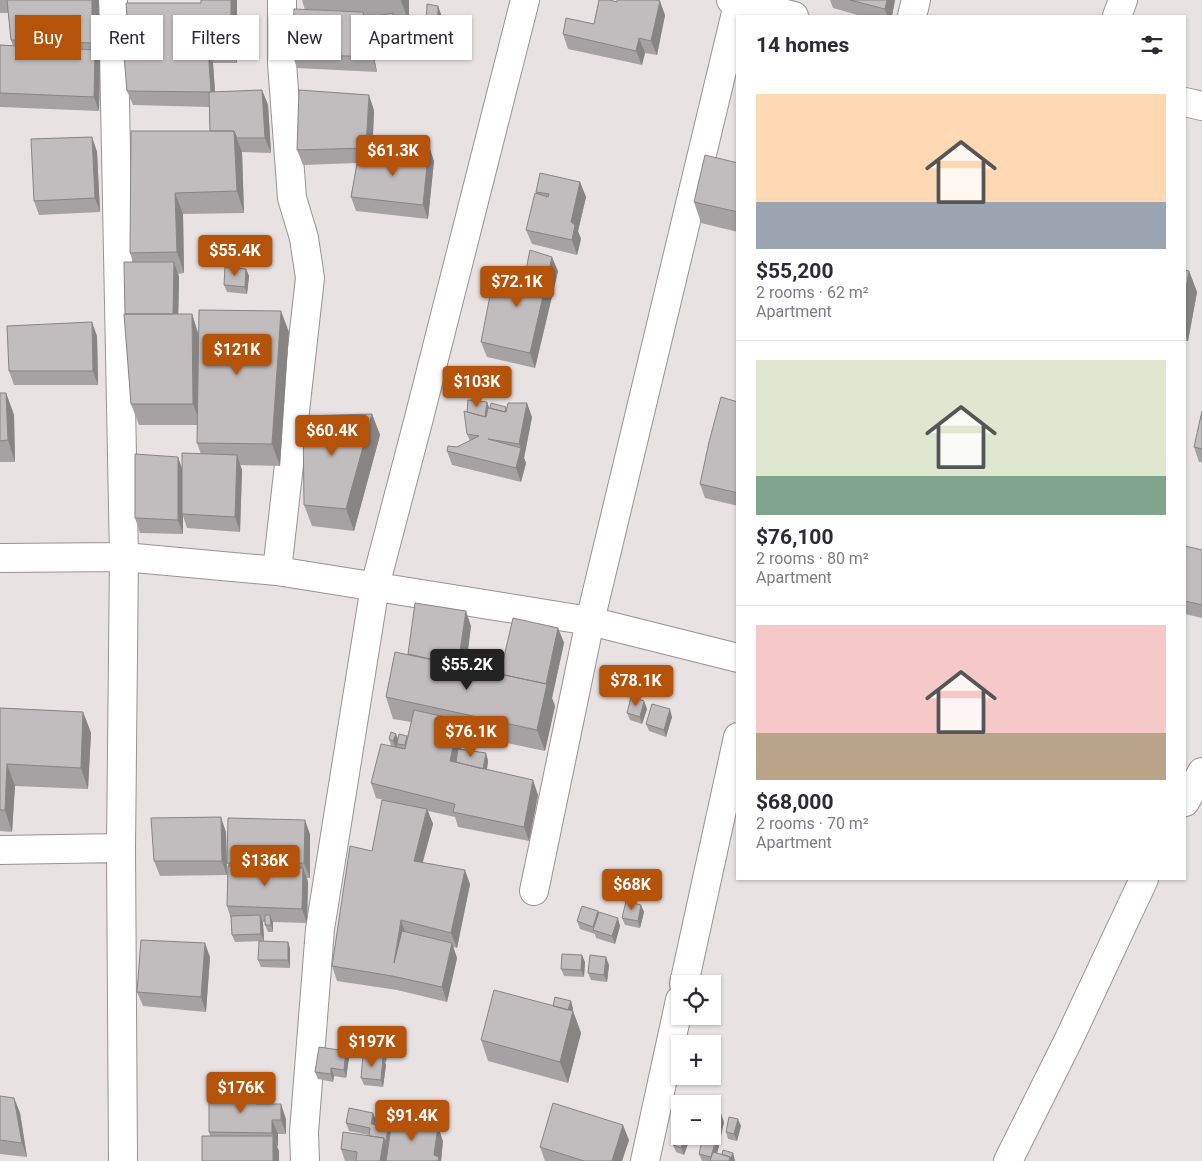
<!DOCTYPE html>
<html lang="en">
<head>
<meta charset="utf-8">
<style>
  :root { --surface:#fff; --page:#f7f7f7; --text:#2b2b33; --muted:#7c7c81; --line:#e1e1e2; --accent:#b45309 }
  body { margin:0; font-family:Roboto,sans-serif; background:var(--page); color:var(--text); height:100vh; display:flex; flex-direction:column; font-size:19px; white-space:nowrap }
  * { box-sizing:border-box; margin:0 }
  p { font-size:16px; color:var(--muted) }
  .icon { flex:none; width:28px; height:28px; fill:none; stroke:currentColor; stroke-width:2; stroke-linecap:round; stroke-linejoin:round }
  .map { position:relative; flex:1; overflow:hidden }
  .drawer { position:absolute; left:736px; top:15px; width:450px; height:865px; display:flex; flex-direction:column; background:var(--surface); border-radius:0px; box-shadow:0 1px 4px #0004 }
  .drawer>* { flex:none }
  .banner { position:absolute; left:15px; top:15px; width:475px; height:45px; display:flex; gap:10px }
  .fabs { position:absolute; left:671px; top:975px; display:grid; gap:10px }
  .fabs a { display:grid; place-items:center; width:50px; height:50px; border-radius:0px; background:var(--surface); box-shadow:0 1px 4px #0004; font-size:25px }
  .price { position:absolute; translate:-50% -42px; padding:0 11px; border-radius:5px; background:var(--accent); color:#fff; font-size:16px; line-height:32px; filter:drop-shadow(0 1px 2px #0008) }
  .price::after { content:''; position:absolute; left:50%; top:30px; width:15px; height:11px; margin-left:-8px; background:inherit; clip-path:polygon(0 0,100% 0,50% 100%) }
  .price.active { background:#222; color:#fff }
  ul { padding:0; list-style:none }
  li { display:grid; align-content:center; gap:10px; height:265px; padding:0 20px }
  li+li { border-top:1px solid var(--line) }
  li span { display:grid; place-items:center; height:155px; border-radius:0px; color:#555 }
  li>.icon { margin-inline-start:auto }
  span .icon { width:90px; height:90px; fill:#fffc; stroke-width:1 }
  li b { font-size:21px }
  h2 { display:flex; justify-content:space-between; align-items:center; height:60px; padding:0 20px; font-size:21px }
  .tag { padding:0 18px; border-radius:0px; background:var(--surface); box-shadow:0 1px 4px #0004; font-size:18px; line-height:45px }
  .tag.active { background:var(--accent); color:#fff }
  .map>svg:first-child { display:block }
</style>
</head>
<body>
<div class="map">
<svg width="1202" height="1161" viewBox="0 0 1202 1161">
  <rect width="100%" height="100%" fill="#e8e3e2"/>
  <g fill="none" stroke-linecap="round" stroke-linejoin="round">
    <defs>
      <path id="street" d="M 113,0 L 124,557 L 121,848 L 123,1161
        M 731,0 L 794,16
        M 912,16 L 916,0
        M 1117,16 L 1123,0
        M 1185,102 L 1202,106
        M 0,558 L 124,557 L 277,571 L 590,621 L 738,658
        M 277,571 L 310,278 L 304,238 L 292,198 L 282,63 L 282,0
        M 1185,802 L 1202,772
        M 0,850 L 121,848
        M 534,891 L 590,621 L 739,0
        M 684,984 L 738,737
        M 305,1161 L 304,1132 L 320,929 L 375,586 L 419,418 L 525,0
        M 645,1161 L 680,1000
        M 1008,1161 L 1069,1039 L 1144,879"/>
    </defs>
    <use href="#street" stroke="#989392" stroke-width="30"/>
    <use href="#street" stroke="#fff" stroke-width="28"/>
  </g>
  <path fill="#a6a2a3" d="M 0,0 L 99,0 L 100,65 L 99,111 L 0,107 L 0,45 L 13,46 L 11,40 L 8,13 L 0,13 Z
    M 237,0 L 237,63 L 213,63 L 215,92 L 262,90 L 268,105 L 271,153 L 242,152 L 244,213 L 183,214 L 184,273 L 178,274 L 179,277 L 178,314 L 192,314 L 198,333 L 289,332 L 280,466 L 240,465 L 242,470 L 240,532 L 187,528 L 183,516 L 183,534 L 140,533 L 135,518 L 182,468 L 201,454 L 197,443 L 197,425 L 139,425 L 131,404 L 125,314 L 133,262 L 130,253 L 210,131 L 209,107 L 133,105 L 127,91 L 129,45 L 201,3 Z
    M 302,0 L 409,0 L 409,22 L 396,21 L 396,25 L 426,26 L 438,6 L 443,20 L 443,59 L 387,60 L 382,45 L 377,20 L 365,19 L 368,26 L 377,72 L 297,68 L 292,54 L 305,10 Z
    M 830,0 L 895,0 L 892,16 L 861,16 L 833,8 Z
    M 617,2 L 665,15 L 657,55 L 645,53 L 642,65 L 568,49 L 563,34 L 594,24 Z
    M 374,110 L 372,156 L 434,161 L 428,219 L 356,211 L 351,197 L 357,163 L 303,165 L 297,150 Z
    M 92,137 L 97,152 L 100,212 L 39,215 L 34,201 Z
    M 738,163 L 738,232 L 701,223 L 694,202 Z
    M 580,182 L 586,197 L 578,231 L 581,239 L 577,255 L 532,244 L 526,230 L 536,194 L 536,192 Z
    M 246,269 L 249,276 L 247,294 L 227,292 L 224,285 Z
    M 1185,270 L 1189,271 L 1197,292 L 1188,341 L 1185,341 Z
    M 558,271 L 535,368 L 487,357 L 481,342 L 522,290 Z
    M 97,336 L 98,385 L 14,385 L 9,371 Z
    M 0,393 L 6,393 L 14,415 L 15,462 L 0,462 Z
    M 487,402 L 489,408 L 506,407 L 507,408 L 532,417 L 524,458 L 526,463 L 521,482 L 452,465 L 447,451 L 470,441 L 467,434 L 467,412 Z
    M 738,402 L 738,506 L 705,498 L 700,484 Z
    M 1202,411 L 1202,462 L 1199,462 L 1194,447 Z
    M 372,414 L 380,435 L 354,531 L 312,526 L 304,505 Z
    M 1185,546 L 1202,550 L 1202,618 L 1185,614 Z
    M 471,626 L 466,667 L 500,674 L 558,628 L 564,643 L 552,698 L 555,706 L 545,751 L 464,734 L 461,749 L 486,753 L 488,761 L 487,769 L 538,795 L 529,841 L 458,827 L 455,817 L 428,811 L 433,824 L 423,862 L 470,884 L 457,948 L 453,947 L 457,958 L 447,1002 L 397,990 L 337,981 L 332,966 L 372,851 L 395,803 L 376,798 L 371,783 L 391,746 L 389,739 L 398,739 L 407,736 L 407,737 L 411,722 L 393,719 L 386,697 L 408,654 Z
    M 644,701 L 647,709 L 642,724 L 630,720 L 627,713 Z
    M 0,708 L 83,712 L 91,733 L 88,789 L 15,786 L 12,832 L 0,831 Z
    M 672,717 L 666,737 L 649,731 L 646,724 Z
    M 226,832 L 227,875 L 160,876 L 154,861 Z
    M 310,834 L 310,878 L 307,878 L 308,882 L 307,923 L 273,922 L 273,932 L 268,932 L 265,925 L 265,922 L 263,922 L 264,941 L 235,942 L 232,935 L 231,919 L 227,906 L 229,866 L 227,863 Z
    M 641,905 L 644,912 L 640,928 L 625,925 L 622,918 Z
    M 598,911 L 599,913 L 620,926 L 615,944 L 596,938 L 595,934 L 580,929 L 577,921 Z
    M 288,942 L 290,949 L 290,968 L 261,967 L 258,960 Z
    M 210,957 L 206,1012 L 143,1006 L 137,992 Z
    M 585,962 L 584,977 L 564,976 L 561,969 Z
    M 609,965 L 607,982 L 591,980 L 588,973 Z
    M 571,1001 L 573,1009 L 573,1011 L 581,1033 L 568,1083 L 488,1061 L 481,1040 L 553,1006 Z
    M 388,1043 L 386,1062 L 385,1062 L 386,1065 L 383,1087 L 364,1085 L 361,1078 L 368,1056 L 366,1053 Z
    M 346,1051 L 349,1058 L 346,1078 L 334,1076 L 333,1082 L 318,1079 L 315,1072 Z
    M 0,1096 L 14,1098 L 20,1113 L 27,1157 L 0,1154 Z
    M 260,1104 L 286,1119 L 286,1134 L 278,1134 L 277,1147 L 279,1151 L 279,1161 L 210,1136 L 209,1132 Z
    M 712,1113 L 721,1114 L 724,1122 L 721,1136 L 713,1134 Z
    M 376,1120 L 375,1124 L 388,1127 L 390,1132 L 443,1141 L 441,1161 L 345,1161 L 341,1149 L 369,1136 L 369,1135 L 349,1131 L 346,1123 Z
    M 741,1126 L 737,1141 L 728,1139 L 726,1132 Z
    M 629,1140 L 622,1161 L 545,1161 L 540,1147 Z
    M 689,1141 L 684,1155 L 676,1152 L 673,1145 Z
    M 719,1146 L 717,1153 L 722,1154 L 733,1153 L 735,1161 L 702,1161 L 699,1154 Z"/>
  <path fill="#878484" d="M 92,0 L 99,0 L 100,65 L 99,111 L 94,97 L 95,50 L 92,43 Z
    M 231,0 L 237,0 L 237,63 L 231,49 Z
    M 401,0 L 409,0 L 409,22 L 401,1 Z
    M 887,0 L 895,0 L 892,16 L 887,16 L 885,9 Z
    M 660,1 L 665,15 L 657,55 L 651,41 Z
    M 438,6 L 443,20 L 443,59 L 438,45 Z
    M 363,12 L 368,26 L 377,72 L 372,57 Z
    M 393,13 L 396,21 L 395,34 L 393,27 Z
    M 639,38 L 645,53 L 642,65 L 636,51 Z
    M 208,48 L 213,63 L 216,107 L 211,92 Z
    M 262,90 L 268,105 L 271,153 L 265,138 Z
    M 369,95 L 374,110 L 372,162 L 366,148 Z
    M 234,131 L 242,152 L 244,213 L 237,191 Z
    M 92,137 L 97,152 L 100,212 L 95,198 Z
    M 429,146 L 434,161 L 428,219 L 423,205 Z
    M 580,182 L 586,197 L 578,231 L 581,239 L 577,255 L 572,240 L 571,222 Z
    M 175,193 L 183,214 L 184,273 L 177,252 Z
    M 552,257 L 558,271 L 535,368 L 530,353 Z
    M 174,262 L 179,277 L 178,333 L 173,319 Z
    M 246,269 L 249,276 L 247,294 L 245,287 Z
    M 1189,271 L 1197,292 L 1188,341 L 1185,333 L 1185,294 Z
    M 281,311 L 289,332 L 280,466 L 272,444 Z
    M 192,314 L 199,336 L 201,425 L 193,404 Z
    M 92,322 L 97,336 L 98,385 L 93,371 Z
    M 6,393 L 14,415 L 15,462 L 8,440 Z
    M 487,402 L 490,410 L 485,417 Z
    M 527,403 L 532,417 L 524,458 L 526,463 L 521,482 L 516,468 L 521,449 L 519,444 Z
    M 372,414 L 380,435 L 354,531 L 346,509 Z
    M 237,455 L 242,470 L 240,532 L 235,517 Z
    M 178,457 L 183,471 L 182,514 L 183,516 L 183,534 L 178,520 Z
    M 466,611 L 471,626 L 464,680 L 458,666 Z
    M 558,628 L 564,643 L 552,698 L 555,706 L 545,751 L 537,730 Z
    M 644,701 L 647,709 L 642,724 L 640,717 Z
    M 670,709 L 672,717 L 666,737 L 664,730 Z
    M 83,712 L 91,733 L 88,789 L 81,768 Z
    M 459,720 L 464,735 L 457,769 L 450,761 Z
    M 396,734 L 399,741 L 397,744 L 397,745 L 396,748 L 393,741 Z
    M 486,753 L 488,761 L 485,782 L 482,775 Z
    M 7,764 L 15,786 L 12,832 L 5,810 Z
    M 533,780 L 538,795 L 529,841 L 524,827 Z
    M 427,809 L 433,824 L 419,875 L 414,861 Z
    M 221,817 L 226,832 L 227,875 L 222,861 Z
    M 305,820 L 310,834 L 310,878 L 304,863 Z
    M 303,868 L 308,882 L 307,923 L 302,909 Z
    M 465,870 L 470,884 L 457,948 L 451,933 Z
    M 641,905 L 644,912 L 640,928 L 638,921 Z
    M 598,911 L 601,919 L 594,931 L 593,927 Z
    M 260,915 L 263,923 L 264,941 L 261,934 Z
    M 270,915 L 273,922 L 273,932 L 271,925 Z
    M 618,918 L 620,926 L 615,944 L 612,936 Z
    M 401,920 L 406,935 L 399,978 L 394,963 Z
    M 288,942 L 290,949 L 290,968 L 288,960 Z
    M 205,943 L 210,957 L 206,1012 L 201,997 Z
    M 452,943 L 457,958 L 447,1002 L 442,987 Z
    M 582,955 L 585,962 L 584,977 L 581,970 Z
    M 606,957 L 609,965 L 607,982 L 604,975 Z
    M 571,1001 L 573,1009 L 570,1021 L 567,1014 Z
    M 573,1011 L 581,1033 L 568,1083 L 560,1062 Z
    M 385,1036 L 388,1043 L 386,1062 L 383,1055 Z
    M 346,1051 L 349,1058 L 346,1078 L 344,1070 Z
    M 383,1057 L 386,1065 L 383,1087 L 381,1080 Z
    M 331,1068 L 334,1076 L 333,1082 L 331,1074 Z
    M 256,1094 L 261,1108 L 256,1104 Z
    M 14,1098 L 20,1113 L 27,1157 L 22,1143 Z
    M 281,1104 L 286,1119 L 286,1134 L 281,1120 Z
    M 373,1113 L 376,1120 L 373,1131 L 371,1124 Z
    M 721,1114 L 724,1122 L 721,1136 L 718,1129 Z
    M 738,1119 L 741,1126 L 737,1141 L 734,1134 Z
    M 272,1120 L 278,1134 L 278,1147 L 272,1133 Z
    M 623,1125 L 629,1140 L 622,1161 L 612,1161 Z
    M 438,1126 L 443,1141 L 441,1161 L 436,1161 L 434,1155 Z
    M 388,1127 L 391,1134 L 388,1150 L 386,1142 Z
    M 273,1136 L 279,1151 L 279,1161 L 273,1161 Z
    M 685,1136 L 687,1136 L 689,1141 L 684,1155 L 681,1148 Z
    M 384,1138 L 389,1153 L 388,1161 L 380,1161 Z
    M 716,1139 L 719,1146 L 715,1161 L 712,1157 Z
    M 733,1153 L 735,1161 L 729,1161 L 730,1157 Z"/>
  <path fill="#c1bcbd" stroke="#878484" d="M 7,0 L 92,0 L 92,43 L 11,40 Z
    M 201,0 L 231,0 L 231,49 L 208,48 L 211,92 L 262,90 L 265,138 L 237,138 L 234,131 L 210,131 L 209,92 L 211,92 L 127,91 L 123,45 L 129,45 L 126,3 L 201,3 Z
    M 599,0 L 610,0 L 617,2 L 617,0 L 656,0 L 660,1 L 651,41 L 639,38 L 636,51 L 563,34 L 566,18 L 594,24 Z
    M 850,0 L 887,0 L 885,9 Z
    M 427,4 L 438,6 L 438,45 L 382,45 L 377,24 L 426,26 Z
    M 294,9 L 363,12 L 372,57 L 292,54 Z
    M 393,13 L 393,25 L 378,24 L 377,16 Z
    M 0,45 L 95,50 L 94,97 L 0,93 Z
    M 299,90 L 369,95 L 366,148 L 297,150 Z
    M 131,131 L 234,131 L 237,191 L 175,193 L 177,252 L 130,253 Z
    M 92,137 L 95,198 L 34,201 L 31,139 Z
    M 429,146 L 423,205 L 351,197 L 358,158 Z
    M 705,155 L 738,163 L 738,212 L 694,202 Z
    M 540,173 L 580,182 L 571,222 L 575,225 L 572,240 L 526,230 L 535,193 L 548,197 L 549,194 L 536,192 Z
    M 530,250 L 552,257 L 530,353 L 481,342 L 492,285 L 522,290 Z
    M 124,262 L 174,262 L 173,314 L 125,314 Z
    M 225,267 L 246,269 L 245,287 L 224,285 Z
    M 1185,270 L 1189,271 L 1185,294 Z
    M 199,310 L 281,311 L 272,444 L 197,443 Z
    M 124,314 L 192,314 L 193,404 L 131,404 Z
    M 92,322 L 93,371 L 9,371 L 7,326 Z
    M 0,393 L 6,393 L 8,440 L 0,441 Z
    M 721,397 L 738,402 L 738,493 L 700,484 L 709,442 Z
    M 468,400 L 487,402 L 485,417 L 467,412 Z
    M 491,403 L 506,407 L 505,412 L 490,408 Z
    M 508,403 L 527,403 L 519,444 L 488,439 L 521,448 L 516,468 L 447,451 L 448,446 L 457,447 L 479,436 L 467,434 L 464,411 L 486,417 L 488,408 L 506,412 Z
    M 1202,411 L 1202,449 L 1194,447 Z
    M 372,414 L 346,509 L 304,505 L 303,416 Z
    M 182,453 L 237,455 L 235,517 L 182,514 Z
    M 135,454 L 178,457 L 178,520 L 135,518 Z
    M 1185,546 L 1202,550 L 1202,605 L 1185,601 Z
    M 415,603 L 466,611 L 458,665 L 408,654 Z
    M 513,618 L 558,628 L 546,684 L 500,674 Z
    M 395,652 L 547,684 L 537,730 L 386,697 Z
    M 631,697 L 644,701 L 640,717 L 627,713 Z
    M 652,704 L 670,709 L 664,730 L 646,724 Z
    M 0,708 L 83,712 L 81,768 L 7,764 L 5,810 L 0,810 Z
    M 414,710 L 459,720 L 450,761 L 533,780 L 524,827 L 453,812 L 455,804 L 371,783 L 381,744 L 405,749 Z
    M 391,732 L 396,734 L 393,741 L 389,739 Z
    M 399,734 L 407,736 L 405,745 L 397,744 Z
    M 458,749 L 486,753 L 483,769 L 456,762 Z
    M 382,800 L 427,809 L 414,861 L 465,870 L 451,933 L 401,920 L 394,963 L 402,931 L 452,943 L 442,987 L 392,976 L 332,966 L 350,846 L 372,851 Z
    M 221,817 L 222,861 L 154,861 L 151,818 Z
    M 228,818 L 305,820 L 304,863 L 227,863 Z
    M 228,866 L 303,868 L 302,909 L 227,906 Z
    M 626,901 L 641,905 L 638,921 L 622,918 Z
    M 582,906 L 598,911 L 593,927 L 577,921 Z
    M 599,912 L 618,918 L 612,936 L 593,930 Z
    M 260,915 L 261,934 L 232,935 L 231,916 Z
    M 265,915 L 270,915 L 271,925 L 265,925 Z
    M 141,940 L 205,943 L 201,997 L 137,992 Z
    M 259,941 L 288,942 L 288,960 L 258,960 Z
    M 562,954 L 582,955 L 581,970 L 561,969 Z
    M 590,955 L 606,957 L 604,975 L 588,973 Z
    M 494,990 L 573,1011 L 560,1062 L 481,1040 Z
    M 555,997 L 571,1001 L 568,1010 L 553,1006 Z
    M 369,1034 L 385,1036 L 383,1055 L 366,1053 Z
    M 319,1047 L 346,1051 L 344,1070 L 331,1068 L 331,1074 L 315,1072 Z
    M 363,1055 L 383,1057 L 381,1080 L 361,1078 Z
    M 209,1093 L 256,1094 L 256,1104 L 281,1104 L 281,1120 L 272,1120 L 272,1133 L 209,1132 Z
    M 0,1096 L 14,1098 L 22,1143 L 0,1140 Z
    M 553,1103 L 623,1125 L 612,1161 L 584,1161 L 540,1147 Z
    M 349,1108 L 373,1113 L 371,1124 L 388,1127 L 386,1142 L 384,1138 L 369,1136 L 370,1128 L 346,1123 Z
    M 712,1113 L 721,1114 L 718,1129 L 712,1127 Z
    M 729,1117 L 738,1119 L 734,1134 L 726,1132 Z
    M 392,1120 L 438,1126 L 434,1155 L 439,1157 L 438,1161 L 386,1161 Z
    M 677,1131 L 680,1132 L 680,1136 L 685,1136 L 681,1148 L 673,1145 Z
    M 343,1132 L 384,1138 L 380,1161 L 356,1161 L 357,1152 L 341,1149 Z
    M 202,1136 L 273,1136 L 273,1161 L 202,1161 Z
    M 703,1136 L 716,1139 L 711,1157 L 699,1154 Z
    M 723,1150 L 733,1153 L 731,1158 L 730,1157 L 722,1154 Z
    M 713,1152 L 730,1157 L 729,1161 L 710,1161 Z"/>
</svg>
<div class="fabs">
<a><svg class="icon" aria-label="locate" viewBox="0 0 24 24"><circle cx="12" cy="12" r="6"/><path d="M12 2v4M12 18v4M2 12h4M18 12h4"/></svg></a>
<a>+</a>
<a>−</a>
</div>
<b class="price" style="left:393px;top:177px">$61.3K</b>
<b class="price" style="left:235px;top:277px">$55.4K</b>
<b class="price" style="left:517px;top:308px">$72.1K</b>
<b class="price" style="left:237px;top:376px">$121K</b>
<b class="price" style="left:477px;top:408px">$103K</b>
<b class="price" style="left:332px;top:457px">$60.4K</b>
<b class="price active" style="left:467px;top:691px">$55.2K</b>
<b class="price" style="left:636px;top:707px">$78.1K</b>
<b class="price" style="left:471px;top:758px">$76.1K</b>
<b class="price" style="left:265px;top:887px">$136K</b>
<b class="price" style="left:632px;top:911px">$68K</b>
<b class="price" style="left:372px;top:1068px">$197K</b>
<b class="price" style="left:241px;top:1114px">$176K</b>
<b class="price" style="left:412px;top:1142px">$91.4K</b>
<div class="banner">
<a class="tag active">Buy</a>
<a class="tag">Rent</a>
<a class="tag">Filters</a>
<a class="tag">New</a>
<a class="tag">Apartment</a>
</div>
<section class="drawer">
<h2>14 homes<svg class="icon" aria-label="filters" viewBox="0 0 24 24"><path d="M4 7h16M4 17h16"/><circle cx="9" cy="7" r="2"/><circle cx="15" cy="17" r="2"/></svg></h2>
<ul>
<li><span style="background:linear-gradient(#ffd9b3 70%,#9aa5b1 0)"><svg class="icon" aria-label="home" viewBox="0 0 24 24"><path d="M3 11l9-7 9 7M6 9v11h12V9"/></svg></span><div><b>$55,200</b><p>2 rooms · 62 m²</p><p>Apartment</p></div></li>
<li><span style="background:linear-gradient(#dfe7d0 75%,#7fa58c 0)"><svg class="icon" aria-label="home" viewBox="0 0 24 24"><path d="M3 11l9-7 9 7M6 9v11h12V9"/></svg></span><div><b>$76,100</b><p>2 rooms · 80 m²</p><p>Apartment</p></div></li>
<li><span style="background:linear-gradient(#f6c9c9 70%,#b9a48a 0)"><svg class="icon" aria-label="home" viewBox="0 0 24 24"><path d="M3 11l9-7 9 7M6 9v11h12V9"/></svg></span><div><b>$68,000</b><p>2 rooms · 70 m²</p><p>Apartment</p></div></li>
</ul>
</section>
</div>
</body>
</html>
